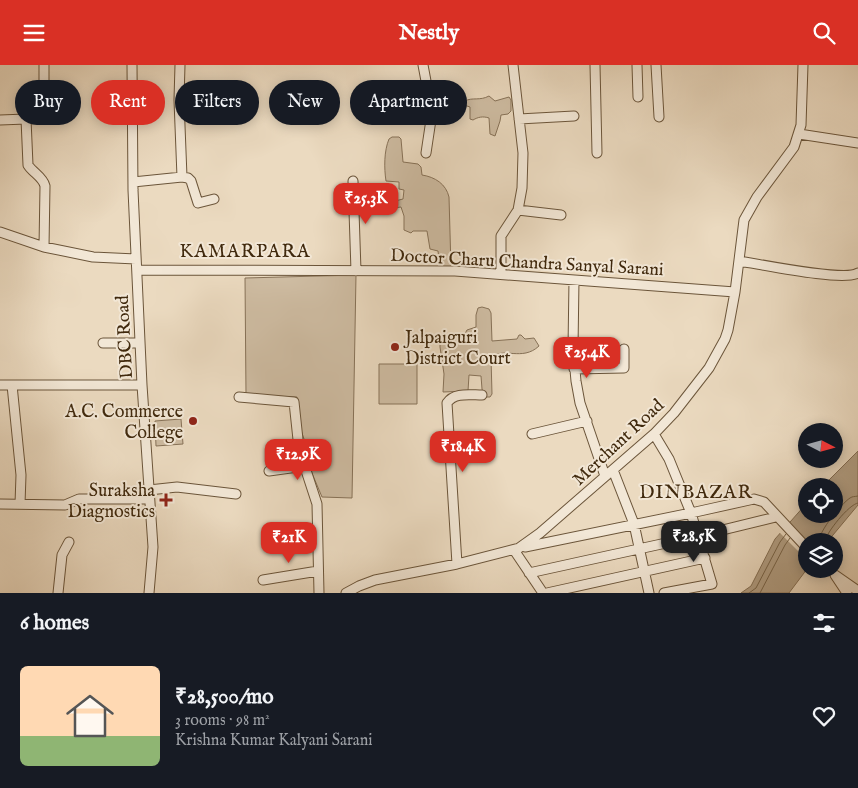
<!DOCTYPE html>
<html lang="en">
<head>
<meta charset="utf-8">
<style>
  :root { --surface:#171b24; --page:#242831; --text:#f1f3f6; --muted:#9ea1a6; --accent:#d93025 }
  body { margin:0; font-family:"IM FELL English",serif; background:var(--page); color:var(--text); height:100vh; display:flex; flex-direction:column; font-size:19px; white-space:nowrap }
  * { box-sizing:border-box; margin:0 }
  p { font-size:16px; color:var(--muted) }
  .icon { flex:none; width:28px; height:28px; fill:none; stroke:currentColor; stroke-width:2; stroke-linecap:round; stroke-linejoin:round }
  .map { position:relative; height:528px; overflow:hidden }
  .drawer { display:flex; flex-direction:column; background:var(--surface); flex:1 }
  .drawer>* { flex:none }
  .top-card { position:absolute; left:15px; top:15px; width:500px; height:45px; display:flex; gap:10px }
  .needle { width:32px; rotate:96deg }
  .buttons { position:absolute; left:798px; top:358px; display:grid; gap:10px }
  .buttons a { display:grid; place-items:center; width:45px; height:45px; border-radius:50%; background:var(--surface); box-shadow:0 2px 12px #0003; font-size:25px }
  .price { position:absolute; translate:-50% -42px; padding:0 11px; border-radius:10px; background:var(--accent); color:#fff; font-size:16px; line-height:32px; filter:drop-shadow(0 1px 2px #0008) }
  .price::after { content:''; position:absolute; left:50%; top:30px; width:15px; height:11px; margin-left:-8px; background:inherit; clip-path:polygon(0 0,100% 0,50% 100%) }
  .price.on { background:#222; color:#fff }
  ul { padding:0; list-style:none }
  li { display:flex; align-items:center; gap:15px; height:125px; padding:0 20px }
  li span { display:grid; place-items:center; flex:none; width:140px; height:100px; border-radius:8px; color:#555 }
  li>.icon { margin-inline-start:auto }
  span .icon { width:60px; height:60px; fill:#fffc; stroke-width:1 }
  li b { font-size:21px }
  h2 { display:flex; justify-content:space-between; align-items:center; height:60px; padding:0 20px; font-size:21px }
  .pill { padding:0 18px; border-radius:22px; background:var(--surface); box-shadow:0 2px 12px #0003; font-size:18px; line-height:45px }
  .pill.on { background:var(--accent); color:#fff }
  header { display:flex; justify-content:space-between; align-items:center; height:65px; padding:0 20px; background:var(--accent); color:#fff; font-size:22px; font-weight:700 }
  .map>svg:first-child { display:block }
</style>
</head>
<body>
<header><svg class="icon" aria-label="menu" viewBox="0 0 24 24"><path d="M4 6h16M4 12h16M4 18h16"/></svg>Nestly<svg class="icon" aria-label="search" viewBox="0 0 24 24"><circle cx="10" cy="10" r="6"/><path d="M15 15l6 6"/></svg></header>
<div class="map">
<svg width="858" height="528" viewBox="0 0 858 528">
  <rect width="100%" height="100%" fill="#ebdac0"/>
  <filter id="stains"><feTurbulence type="fractalNoise" baseFrequency=".004" numOctaves="4"/><feColorMatrix values="0 0 0 0 .2 0 0 0 0 .09 0 0 0 0 .02 0 0 0 .5 -.17"/></filter>
  <radialGradient id="worn" r=".72"><stop offset=".6" stop-color="#630" stop-opacity="0"/><stop offset="1" stop-color="#630" stop-opacity=".3"/></radialGradient>
  <path fill="#cebca2" stroke="#877258" d="M 489,31 L 495,36 L 509,32 L 511,35 L 511,46 L 508,49 L 501,50 L 500,56 L 495,71 L 490,69 L 489,53 C 483,51 478,52 473,55 L 470,54 L 470,42 L 464,40 L 465,36 C 472,32 480,36 489,31 Z
    M 392,72 L 399,72 L 401,74 L 403,97 L 418,99 L 421,102 L 422,110 C 435,112 446,119 449,132 L 451,203 L 440,202 L 438,186 L 430,184 L 427,166 L 413,166 L 411,168 L 404,165 L 404,151 L 401,142 L 394,143 L 395,136 L 403,134 L 404,125 L 399,124 L 399,117 L 386,116 C 384,103 384,86 389,74 Z
    M 356,210 L 352,433 L 322,432 L 301,382 L 304,374 L 298,356 L 297,332 L 246,330 L 245,213 Z
    M 482,242 L 489,244 L 491,248 L 492,276 L 517,274 L 519,270 L 521,270 L 525,274 L 534,273 L 539,281 C 522,297 503,281 491,293 L 492,329 L 490,332 L 485,332 L 482,324 L 481,311 L 469,310 L 468,326 L 443,327 L 444,309 L 440,282 L 440,272 L 463,272 L 467,265 L 476,262 L 476,250 L 478,243 Z
    M 379,299 L 417,299 L 417,339 L 379,339 Z
    M 181,354 L 183,379 L 156,381 L 155,356 Z"/>
  <path fill="#b19e83" stroke="#846f54" d="M 858,386 L 858,440 L 828,476 L 806,476 L 807,504 L 789,528 L 741,528 L 751,521 L 775,474 L 806,439 L 806,449 L 834,449 L 834,421 L 823,421 Z"/>
  <path fill="#ebdac0" d="M 787,458 L 806,477 L 806,494 L 779,467 Z"/>
  <g fill="none" stroke-linecap="round" stroke-linejoin="round">
    <path stroke="#786448" stroke-width="1" d="M 819,476 C 819,466 841,439 850,433 C 853,431 854,432 858,431
      M 825,476 C 826,468 849,439 858,438
      M 749,528 L 756,523 L 780,477 L 786,469
      M 760,528 L 785,480 L 790,473"/>
    <defs>
      <path id="minor" d="M 44,0 L 44,29 L 41,34 L 31,40 L 27,46 L 26,54 L 28,100 C 33,108 43,112 45,121 L 44,182
        M 132,0 L 133,125 L 142,320 L 153,482 L 149,528
        M 423,0 L 432,48 L 426,88
        M 595,0 L 597,88
        M 637,0 L 638,32
        M 656,0 L 659,52
        M 519,54 L 574,51
        M 0,55 L 26,54
        M 799,69 L 858,78
        M 182,112 L 188,113 L 191,116 L 198,138 L 214,134
        M 353,116 L 356,206
        M 133,117 L 182,112 L 179,35 L 180,0
        M 518,145 L 561,150
        M 0,167 L 44,182 L 93,192 L 136,194
        M 739,196 C 760,199 844,217 858,208
        M 137,205 L 455,206 L 735,227
        M 501,209 L 501,171 L 518,145 L 522,123 L 523,88 L 513,0
        M 574,215 L 573,283 L 576,316 L 580,338 L 605,411
        M 103,278 L 140,278
        M 574,304 L 624,303 L 624,284
        M 0,320 L 142,320
        M 12,320 L 21,410 L 20,439
        M 239,332 L 294,337 L 299,384 L 317,439 L 319,528
        M 532,369 L 587,356
        M 654,369 L 669,394 L 691,448 L 754,434 L 764,437 L 806,482
        M 613,405 L 634,459 L 649,528
        M 269,406 L 305,401
        M 149,425 L 177,422 L 236,429
        M 0,439 L 65,440 L 79,434 L 149,434
        M 525,482 L 691,448 L 712,519 L 664,528
        M 514,485 L 543,528
        M 457,499 L 447,338 C 454,327 470,330 482,330
        M 529,508 L 698,471 L 776,452
        M 263,515 L 318,506
        M 58,528 L 62,490 L 69,477
        M 346,528 L 359,521 L 375,515 L 457,499 L 519,483 L 540,468 L 654,369 L 674,348 L 709,303 L 725,274 L 728,265 L 735,227 L 744,155 L 757,132 L 794,82 L 801,60 L 803,0
        M 547,528 L 705,493
        M 847,528 L 835,510 L 858,526"/>
    </defs>
    <use href="#minor" stroke="#6b553a" stroke-width="11"/>
    <use href="#minor" stroke="#f2e7d6" stroke-width="9"/>
  </g>
  <g fill="#8f2418" stroke="#f2e7d6" stroke-width="2">
    <circle cx="395" cy="282" r="5"/>
    <circle cx="193" cy="356" r="5"/>
    <path d="M163.5 427.5h5v5h5v5h-5v5h-5v-5h-5v-5h5z"/>
  </g>
  <g text-anchor="middle" stroke-width="4" stroke-linejoin="round" paint-order="stroke">
    <g font-size="18" fill="#40290d" stroke="#f2e7d6">
      <text transform="translate(527 197) rotate(3)" y="6">Doctor Charu Chandra Sanyal Sarani</text>
      <text transform="translate(124 272) rotate(-93)" y="6">DBC Road</text>
      <text transform="translate(618 377) rotate(-43)" y="6">Merchant Road</text>
    </g>
    <g font-size="18" fill="#40290d" stroke="#f2e7d6" text-anchor="end">
      <text x="405" y="278" text-anchor="start">Jalpaiguri<tspan x="405" dy="21">District Court</tspan></text>
      <text x="183" y="352">A.C. Commerce<tspan x="183" dy="21">College</tspan></text>
      <text x="155" y="431">Suraksha<tspan x="155" dy="21">Diagnostics</tspan></text>
    </g>
    <g font-size="19" letter-spacing="1" fill="#40290d" stroke="#f2e7d6">
      <text x="245" y="192">KAMARPARA</text>
      <text x="696" y="433">DINBAZAR</text>
    </g>
  </g>
  <rect width="100%" height="100%" filter="url(#stains)"/>
  <rect width="100%" height="100%" fill="url(#worn)"/>
</svg>
<div class="buttons">
<a><svg class="needle" viewBox="-14 -14 28 28"><path d="M0-13l5 13h-10z" fill="#e53935"/><path d="M0 13l5-13h-10z" fill="#9ea1a6"/></svg></a>
<a><svg class="icon" aria-label="locate" viewBox="0 0 24 24"><circle cx="12" cy="12" r="6"/><path d="M12 2v4M12 18v4M2 12h4M18 12h4"/></svg></a>
<a><svg class="icon" aria-label="layers" viewBox="0 0 24 24"><path d="M12 4l9 5-9 5-9-5zM3 14l9 5 9-5"/></svg></a>
</div>
<b class="price" style="left:366px;top:160px">₹25.3K</b>
<b class="price" style="left:587px;top:314px">₹25.4K</b>
<b class="price" style="left:463px;top:408px">₹18.4K</b>
<b class="price" style="left:298px;top:416px">₹12.9K</b>
<b class="price on" style="left:694px;top:498px">₹28.5K</b>
<b class="price" style="left:289px;top:499px">₹21K</b>
<div class="top-card">
<a class="pill">Buy</a>
<a class="pill on">Rent</a>
<a class="pill">Filters</a>
<a class="pill">New</a>
<a class="pill">Apartment</a>
</div>
</div>
<section class="drawer">
<h2>6 homes<svg class="icon" aria-label="filters" viewBox="0 0 24 24"><path d="M4 7h16M4 17h16"/><circle cx="9" cy="7" r="2"/><circle cx="15" cy="17" r="2"/></svg></h2>
<ul>
<li><span style="background:linear-gradient(#ffd9b3 70%,#8fb573 0)"><svg class="icon" aria-label="home" viewBox="0 0 24 24"><path d="M3 11l9-7 9 7M6 9v11h12V9"/></svg></span><div><b>₹28,500/mo</b><p>3 rooms · 98 m²</p><p>Krishna Kumar Kalyani Sarani</p></div><svg class="icon" aria-label="heart" viewBox="0 0 24 24"><path d="M12 20l-8-8c-3-5 5-10 8-4 3-6 11-1 8 4z"/></svg></li>
</ul>
</section>
</body>
</html>
